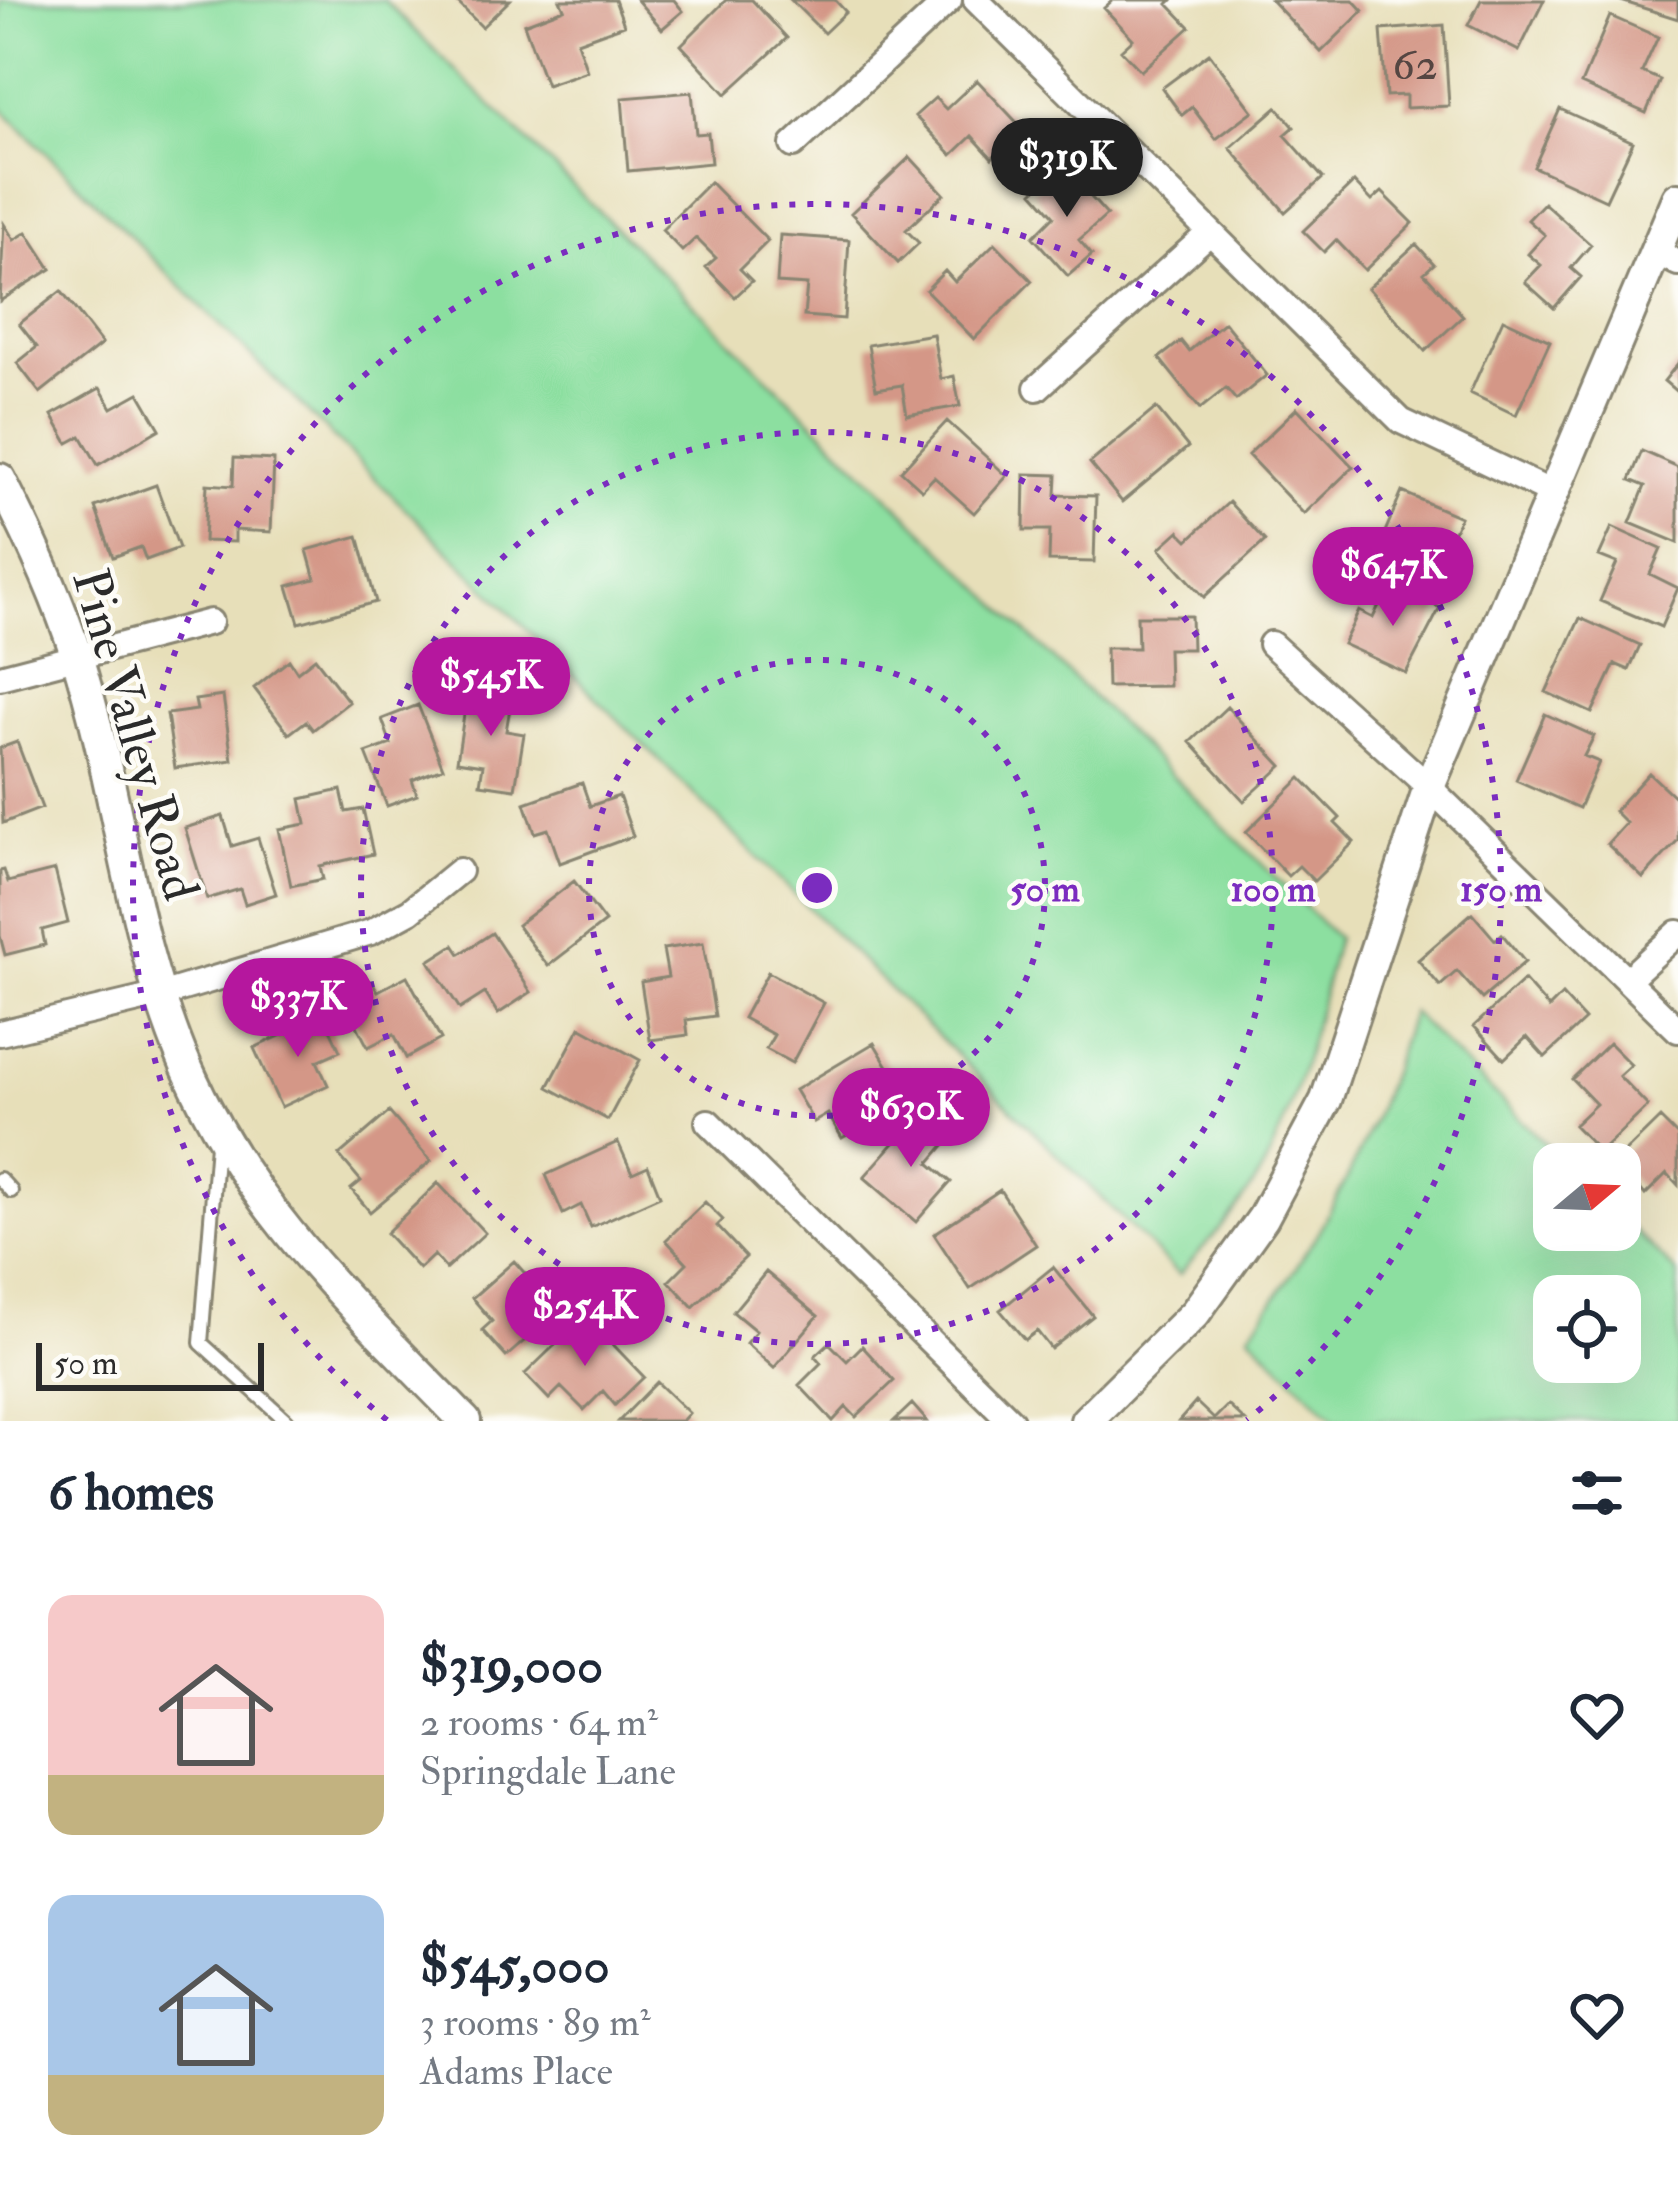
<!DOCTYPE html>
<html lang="en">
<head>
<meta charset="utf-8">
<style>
  :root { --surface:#fff; --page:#f6f6f7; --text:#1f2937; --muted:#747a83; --accent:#b5179e }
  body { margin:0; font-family:"IM FELL Double Pica",serif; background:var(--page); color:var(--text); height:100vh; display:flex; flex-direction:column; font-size:45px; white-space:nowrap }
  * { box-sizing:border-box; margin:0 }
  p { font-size:39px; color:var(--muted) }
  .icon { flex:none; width:66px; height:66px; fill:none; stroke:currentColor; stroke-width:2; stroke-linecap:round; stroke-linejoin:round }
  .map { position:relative; height:1421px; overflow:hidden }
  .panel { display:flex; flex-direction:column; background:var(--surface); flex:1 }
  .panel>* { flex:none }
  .needle { width:78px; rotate:71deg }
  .buttons { position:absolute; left:1533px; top:1143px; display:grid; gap:24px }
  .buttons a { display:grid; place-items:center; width:108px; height:108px; border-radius:24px; background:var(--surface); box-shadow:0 12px 48px #0002; font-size:60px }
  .scale { position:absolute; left:36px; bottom:30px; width:228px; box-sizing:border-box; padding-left:12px; border:6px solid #2b2b2b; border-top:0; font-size:33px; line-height:42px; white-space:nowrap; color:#2b2b2b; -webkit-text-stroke:9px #fdfcf7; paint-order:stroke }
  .price { position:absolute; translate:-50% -102px; padding:0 27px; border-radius:42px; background:var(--accent); color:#fff; font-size:39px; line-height:78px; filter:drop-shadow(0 3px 6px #0008) }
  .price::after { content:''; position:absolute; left:50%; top:72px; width:36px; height:27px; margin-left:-18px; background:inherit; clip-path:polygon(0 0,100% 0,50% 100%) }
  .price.on { background:#222; color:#fff }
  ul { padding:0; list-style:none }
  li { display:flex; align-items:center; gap:36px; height:300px; padding:0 48px }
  li span { display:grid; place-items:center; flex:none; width:336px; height:240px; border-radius:24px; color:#555 }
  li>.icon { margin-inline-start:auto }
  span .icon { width:144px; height:144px; fill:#fffc; stroke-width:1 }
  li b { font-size:51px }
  h2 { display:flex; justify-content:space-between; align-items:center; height:144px; padding:0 48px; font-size:51px }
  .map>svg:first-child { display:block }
</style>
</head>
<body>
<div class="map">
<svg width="1678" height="1421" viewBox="0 0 1678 1421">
  <rect width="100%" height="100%" fill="#fdfcf7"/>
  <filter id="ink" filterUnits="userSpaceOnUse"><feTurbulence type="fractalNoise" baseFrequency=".00833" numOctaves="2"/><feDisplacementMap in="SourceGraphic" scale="24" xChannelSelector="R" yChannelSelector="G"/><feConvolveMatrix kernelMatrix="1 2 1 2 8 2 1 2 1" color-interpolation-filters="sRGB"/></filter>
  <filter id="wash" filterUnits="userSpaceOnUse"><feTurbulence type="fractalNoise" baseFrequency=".004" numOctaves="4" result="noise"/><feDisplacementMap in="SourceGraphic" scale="48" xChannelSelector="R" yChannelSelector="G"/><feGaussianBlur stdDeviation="2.7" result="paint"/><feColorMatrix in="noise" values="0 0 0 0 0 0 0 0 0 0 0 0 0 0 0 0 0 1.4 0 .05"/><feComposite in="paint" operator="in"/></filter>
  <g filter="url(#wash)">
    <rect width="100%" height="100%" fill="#e7dfb9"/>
    <path fill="#8cdfa0" stroke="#5c8566" stroke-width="3" fill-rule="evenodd" d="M 0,0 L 384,0 L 1337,938 C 1317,1014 1300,1097 1264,1167 C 1243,1207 1209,1241 1179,1275 L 0,107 Z
      M 1411,1012 L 1566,1164 L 1554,1164 L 1554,1230 L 1620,1230 L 1620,1217 L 1678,1274 L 1678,1421 L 1336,1421 L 1249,1334 C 1328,1231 1374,1136 1411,1012 ZM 1554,1296 L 1620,1296 L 1620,1362 L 1554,1362 Z"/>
    <g id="blocks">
      <path fill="#d49787" d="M 455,0 L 510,0 L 482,27 Z
        M 560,0 L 615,0 L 624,25 L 577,42 L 587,71 L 546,85 L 524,24 L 564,9 Z
        M 637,0 L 674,0 L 683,11 L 662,29 Z
        M 726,0 L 752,0 L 787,38 L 726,94 L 681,45 Z
        M 791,0 L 835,0 L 846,12 L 824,33 Z
        M 1113,0 L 1172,0 L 1168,4 L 1190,27 L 1141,71 L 1121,50 L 1133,39 L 1104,8 Z
        M 1271,0 L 1353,0 L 1363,11 L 1321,52 Z
        M 1481,0 L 1544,0 L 1519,51 L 1468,25 Z
        M 1622,0 L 1678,0 L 1678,19 L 1621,1 Z
        M 1610,16 L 1658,37 L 1642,72 L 1660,80 L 1646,113 L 1581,84 Z
        M 1444,25 L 1449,106 L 1406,108 L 1406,95 L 1386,96 L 1381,30 Z
        M 1209,53 L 1253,111 L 1216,139 L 1192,107 L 1182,115 L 1162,88 Z
        M 977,80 L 1023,129 L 992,158 L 972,136 L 952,155 L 915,116 L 935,98 L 946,109 Z
        M 692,92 L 696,134 L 708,133 L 711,163 L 628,171 L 622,98 Z
        M 1277,107 L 1294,127 L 1285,135 L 1323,178 L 1285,212 L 1230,148 Z
        M 1560,109 L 1633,142 L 1606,200 L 1534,167 Z
        M 910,157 L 944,194 L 906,230 L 919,243 L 898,263 L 851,213 Z
        M 1062,165 L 1107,215 L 1079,240 L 1092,255 L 1068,276 L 1033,237 L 1054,216 L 1033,192 Z
        M 710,182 L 768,241 L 740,269 L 752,281 L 735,297 L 706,267 L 716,258 L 696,238 L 682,251 L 662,230 Z
        M 1354,182 L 1372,201 L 1382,192 L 1413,223 L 1365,270 L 1336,240 L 1324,252 L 1303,231 Z
        M 1544,203 L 1591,245 L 1571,268 L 1581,277 L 1554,308 L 1525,282 L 1541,265 L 1528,254 L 1545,235 L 1528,220 Z
        M 4,224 L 14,240 L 27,232 L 51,269 L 0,301 Z
        M 780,235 L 849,240 L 844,319 L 804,316 L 807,285 L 777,283 Z
        M 995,243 L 1032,281 L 974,339 L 926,290 L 945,271 L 955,282 Z
        M 1416,244 L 1434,264 L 1424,273 L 1463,316 L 1425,351 L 1368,288 Z
        M 61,291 L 102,344 L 40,393 L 17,363 L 37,347 L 19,324 Z
        M 1503,319 L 1550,341 L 1516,415 L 1470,393 Z
        M 1224,322 L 1267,375 L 1236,400 L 1226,388 L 1200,409 L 1159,358 L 1181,341 L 1189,351 Z
        M 933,334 L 941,379 L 954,376 L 960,406 L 907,415 L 902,385 L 876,389 L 868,345 Z
        M 1678,363 L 1678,393 L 1664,381 Z
        M 100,388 L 112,408 L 139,393 L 160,429 L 98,465 L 81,436 L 68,443 L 52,415 Z
        M 1156,408 L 1188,447 L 1122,502 L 1090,463 Z
        M 1297,408 L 1353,467 L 1304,514 L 1248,455 Z
        M 947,421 L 1007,476 L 974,513 L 934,477 L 922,490 L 901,471 Z
        M 1642,451 L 1678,467 L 1678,543 L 1630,523 L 1645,486 L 1630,480 Z
        M 234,458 L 274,460 L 271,532 L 235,530 L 235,542 L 204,541 L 207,484 L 233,486 Z
        M 1025,474 L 1057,475 L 1056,495 L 1096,496 L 1094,562 L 1049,561 L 1050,530 L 1024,530 Z
        M 156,485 L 179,548 L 146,560 L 141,547 L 113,557 L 95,507 Z
        M 1402,492 L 1460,517 L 1444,555 L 1460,562 L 1448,592 L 1373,560 Z
        M 1229,502 L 1265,541 L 1204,597 L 1160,548 L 1179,531 L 1188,540 Z
        M 1612,527 L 1661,549 L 1650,574 L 1678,588 L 1661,627 L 1600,601 L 1617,563 L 1599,556 Z
        M 358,536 L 376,602 L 299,623 L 288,586 L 315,579 L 307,550 Z
        M 1389,584 L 1440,608 L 1406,673 L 1343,644 L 1359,611 L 1373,618 Z
        M 1137,616 L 1191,616 L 1192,649 L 1168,649 L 1169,686 L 1107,687 L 1106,648 L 1138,648 Z
        M 1580,618 L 1640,645 L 1629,670 L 1615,664 L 1592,713 L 1546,692 Z
        M 315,658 L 349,702 L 313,730 L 306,721 L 289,734 L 254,688 L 289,660 L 297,672 Z
        M 468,689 L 512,697 L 506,731 L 524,734 L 515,789 L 480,784 L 483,765 L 457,761 Z
        M 223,696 L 232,760 L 175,768 L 167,714 L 197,710 L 195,700 Z
        M 418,705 L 443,768 L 412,780 L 417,795 L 387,806 L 366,753 L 391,744 L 382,719 Z
        M 1227,707 L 1282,766 L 1244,801 L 1190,742 Z
        M 1545,714 L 1594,736 L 1584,756 L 1599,762 L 1579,808 L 1516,780 Z
        M 17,742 L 42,808 L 3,823 L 0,748 Z
        M 1649,773 L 1678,800 L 1678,840 L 1643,878 L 1607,844 L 1626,823 L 1614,811 Z
        M 1301,778 L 1340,818 L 1335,823 L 1354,842 L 1314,881 L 1299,866 L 1288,876 L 1246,832 Z
        M 582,783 L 590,806 L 619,796 L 633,836 L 560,863 L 548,829 L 535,833 L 525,803 Z
        M 341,790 L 346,812 L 363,809 L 373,854 L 320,866 L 323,879 L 291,886 L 279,829 L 306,824 L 301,799 Z
        M 223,816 L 232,846 L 258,838 L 276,894 L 245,904 L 240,889 L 207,899 L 185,828 Z
        M 4,870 L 8,882 L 55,870 L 68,923 L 42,930 L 45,945 L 5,955 L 0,936 L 0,871 Z
        M 574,881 L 605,922 L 548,966 L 517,925 Z
        M 1472,913 L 1495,940 L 1502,934 L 1525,962 L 1482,999 L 1457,971 L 1440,986 L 1418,960 Z
        M 492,933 L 531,992 L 498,1014 L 485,993 L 460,1009 L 429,961 L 454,945 L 460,954 Z
        M 703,943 L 715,1016 L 686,1020 L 688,1035 L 650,1040 L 641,982 L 668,977 L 663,949 Z
        M 768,972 L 824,1003 L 792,1063 L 766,1049 L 774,1035 L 743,1018 Z
        M 407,976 L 441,1039 L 406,1058 L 394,1034 L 368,1047 L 342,997 L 372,982 L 378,991 Z
        M 1524,980 L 1549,1008 L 1562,995 L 1585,1020 L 1545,1057 L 1527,1037 L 1504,1059 L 1474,1026 Z
        M 324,1016 L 340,1051 L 317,1061 L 328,1085 L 281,1107 L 254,1048 Z
        M 580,1027 L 640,1060 L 608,1120 L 548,1087 Z
        M 874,1043 L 889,1068 L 872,1078 L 890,1110 L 842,1138 L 828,1114 L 814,1122 L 795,1090 Z
        M 1609,1043 L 1631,1065 L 1619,1076 L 1648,1106 L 1600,1152 L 1574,1125 L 1596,1104 L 1572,1079 Z
        M 389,1112 L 431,1161 L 370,1212 L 351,1189 L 361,1181 L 339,1155 Z
        M 918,1116 L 947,1142 L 929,1163 L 951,1182 L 916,1222 L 864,1177 Z
        M 1660,1118 L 1678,1136 L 1678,1185 L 1667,1173 L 1645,1195 L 1620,1164 L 1613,1164 Z
        M 618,1142 L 632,1173 L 648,1166 L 660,1196 L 591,1227 L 581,1205 L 563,1214 L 546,1175 Z
        M 438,1183 L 485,1233 L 446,1269 L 434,1255 L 419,1269 L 386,1233 Z
        M 1000,1190 L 1036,1245 L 970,1289 L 934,1234 Z
        M 705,1202 L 723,1220 L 717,1226 L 746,1257 L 693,1307 L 669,1281 L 687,1263 L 666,1240 Z
        M 514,1261 L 558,1311 L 506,1357 L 482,1330 L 492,1321 L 472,1298 Z
        M 1053,1267 L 1093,1316 L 1051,1349 L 1037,1331 L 1025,1340 L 1000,1310 Z
        M 766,1272 L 818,1316 L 774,1368 L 746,1343 L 756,1331 L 733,1312 Z
        M 578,1323 L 595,1341 L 603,1334 L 644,1377 L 615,1405 L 603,1391 L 584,1410 L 561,1387 L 549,1399 L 525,1374 Z
        M 829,1343 L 847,1361 L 862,1346 L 894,1381 L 856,1417 L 846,1407 L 833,1421 L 799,1385 L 821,1363 L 815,1356 Z
        M 657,1382 L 689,1413 L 682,1421 L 619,1421 Z
        M 1196,1402 L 1214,1419 L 1228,1405 L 1245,1421 L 1179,1421 Z
        M 912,1404 L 927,1421 L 894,1421 Z"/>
    </g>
  </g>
  <g filter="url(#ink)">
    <use href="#blocks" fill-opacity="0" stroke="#898572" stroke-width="3"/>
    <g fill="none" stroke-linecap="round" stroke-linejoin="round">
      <defs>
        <path id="service" d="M 217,1144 L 201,1343 L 287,1421
          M 0,1179 L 11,1191"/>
        <path id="minor" d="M 976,0 L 1401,421 L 1550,492
          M 793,145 L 949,0
          M 1656,252 L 1678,263
          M 1037,388 L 1208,234
          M 1271,644 L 1429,787 L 1678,1030
          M 0,677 L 210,622
          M 1627,980 L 1678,933
          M 0,1033 L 160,995 L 371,932 L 410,911 L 459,871
          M 708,1122 L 1011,1421"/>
        <path id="tertiary" d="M 0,479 C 29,535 56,593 76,654 C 119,789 129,934 186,1066 C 250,1213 356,1308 465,1421
          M 1086,1421 L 1195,1313 L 1263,1218 L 1326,1100 L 1429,787 L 1678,198"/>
      </defs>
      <use href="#service" stroke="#898572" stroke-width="18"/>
      <use href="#minor" stroke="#898572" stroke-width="30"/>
      <use href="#tertiary" stroke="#898572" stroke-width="36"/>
      <use href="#service" stroke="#fff" stroke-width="12"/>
      <use href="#minor" stroke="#fff" stroke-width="24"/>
      <use href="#tertiary" stroke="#fff" stroke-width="30"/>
    </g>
  </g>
  <g fill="none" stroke="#7b2cbf" stroke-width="6" stroke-dasharray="6 12">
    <circle cx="817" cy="888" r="228"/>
    <circle cx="817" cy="888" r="456"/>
    <path d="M387 1420A684 684 0 1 1 1247 1420"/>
  </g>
  <g text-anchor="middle" stroke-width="9" stroke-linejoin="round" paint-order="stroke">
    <g font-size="45" fill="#554642">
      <text x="1415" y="79">62</text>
    </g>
    <g font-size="51" fill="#2b2b2b" stroke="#fdfcf7">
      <text transform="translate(137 734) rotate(74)" y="18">Pine Valley Road</text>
    </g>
  </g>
  <circle cx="817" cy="888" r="18" fill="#7b2cbf" stroke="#fdfcf7" stroke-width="6"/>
  <g font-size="36" text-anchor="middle" font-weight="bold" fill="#7b2cbf" stroke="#fdfcf7" stroke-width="9" stroke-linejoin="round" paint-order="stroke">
    <text x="1045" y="901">50 m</text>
    <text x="1273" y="901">100 m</text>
    <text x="1501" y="901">150 m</text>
  </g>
</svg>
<div class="buttons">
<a><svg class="needle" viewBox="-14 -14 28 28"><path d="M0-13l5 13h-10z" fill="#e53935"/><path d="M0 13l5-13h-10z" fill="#747a83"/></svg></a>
<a><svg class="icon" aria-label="locate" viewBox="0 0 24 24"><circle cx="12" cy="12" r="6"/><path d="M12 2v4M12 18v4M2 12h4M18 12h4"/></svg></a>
</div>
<div class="scale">50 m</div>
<b class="price on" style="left:1067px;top:220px">$319K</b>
<b class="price" style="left:1393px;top:629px">$647K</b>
<b class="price" style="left:491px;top:739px">$545K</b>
<b class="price" style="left:298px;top:1060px">$337K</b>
<b class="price" style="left:911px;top:1170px">$630K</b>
<b class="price" style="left:585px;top:1369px">$254K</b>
</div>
<section class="panel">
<h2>6 homes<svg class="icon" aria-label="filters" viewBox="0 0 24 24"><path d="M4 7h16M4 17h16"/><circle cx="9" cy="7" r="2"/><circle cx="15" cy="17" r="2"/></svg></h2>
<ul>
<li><span style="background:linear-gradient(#f6c9c9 75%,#c2b280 0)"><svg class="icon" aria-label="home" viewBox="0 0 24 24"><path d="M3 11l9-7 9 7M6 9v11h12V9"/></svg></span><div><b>$319,000</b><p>2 rooms · 64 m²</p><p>Springdale Lane</p></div><svg class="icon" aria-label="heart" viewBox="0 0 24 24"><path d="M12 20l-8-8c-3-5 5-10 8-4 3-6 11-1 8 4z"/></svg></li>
<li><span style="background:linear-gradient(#a9c7e8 75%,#c2b280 0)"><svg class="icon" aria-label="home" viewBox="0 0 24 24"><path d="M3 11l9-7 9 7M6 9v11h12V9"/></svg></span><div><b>$545,000</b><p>3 rooms · 89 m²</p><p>Adams Place</p></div><svg class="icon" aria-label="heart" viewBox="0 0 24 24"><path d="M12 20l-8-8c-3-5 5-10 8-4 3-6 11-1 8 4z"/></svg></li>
</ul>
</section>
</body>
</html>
